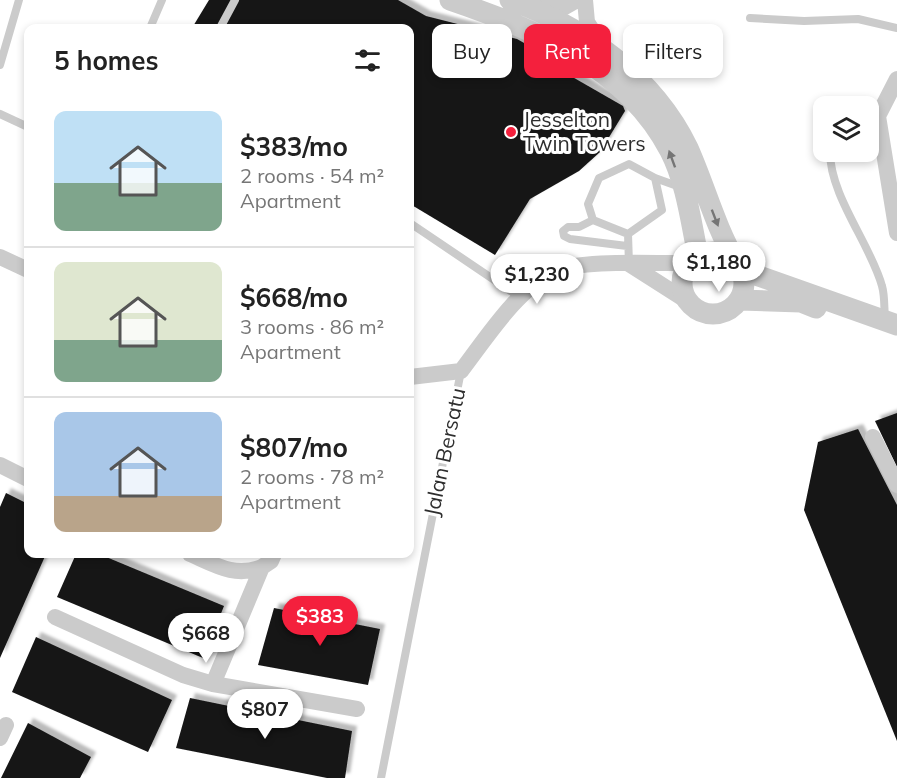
<!DOCTYPE html>
<html lang="en">
<head>
<meta charset="utf-8">
<style>
  :root { --surface:#fff; --page:#f2f2f2; --text:#222; --muted:#767676; --line:#e0e0e0; --accent:#f4203d }
  body { margin:0; font-family:Mulish,sans-serif; background:var(--page); color:var(--text); height:100vh; display:flex; flex-direction:column; font-size:22px; white-space:nowrap }
  * { box-sizing:border-box; margin:0 }
  p { font-size:20px; color:var(--muted) }
  .icon { flex:none; width:33px; height:33px; fill:none; stroke:currentColor; stroke-width:2; stroke-linecap:round; stroke-linejoin:round }
  .map { position:relative; flex:1; overflow:hidden }
  .details { position:absolute; left:24px; top:24px; width:390px; height:534px; display:flex; flex-direction:column; background:var(--surface); border-radius:12px; box-shadow:0 3px 9px #0003 }
  .details>* { flex:none }
  .guide { position:absolute; left:432px; top:24px; width:375px; height:54px; display:flex; gap:12px }
  .fabs { position:absolute; left:813px; top:96px; display:grid; gap:12px }
  .fabs a { display:grid; place-items:center; width:66px; height:66px; border-radius:12px; background:var(--surface); box-shadow:0 3px 9px #0003; font-size:30px }
  .price { position:absolute; translate:-50% -51px; padding:0 14px; border-radius:21px; background:#fff; color:#222; font-size:20px; line-height:39px; filter:drop-shadow(0 2px 3px #0008) }
  .price::after { content:''; position:absolute; left:50%; top:36px; width:18px; height:14px; margin-left:-9px; background:inherit; clip-path:polygon(0 0,100% 0,50% 100%) }
  .price.current { background:var(--accent); color:#fff }
  ul { padding:0; list-style:none }
  li { display:flex; align-items:center; gap:18px; height:150px; padding:0 30px }
  li+li { border-top:2px solid var(--line) }
  li span { display:grid; place-items:center; flex:none; width:168px; height:120px; border-radius:12px; color:#555 }
  li>.icon { margin-inline-start:auto }
  span .icon { width:72px; height:72px; fill:#fffc; stroke-width:1 }
  li b { font-size:26px }
  h2 { display:flex; justify-content:space-between; align-items:center; height:72px; padding:0 30px; font-size:26px }
  .pill { padding:0 21px; border-radius:12px; background:var(--surface); box-shadow:0 3px 9px #0003; font-size:21px; line-height:54px }
  .pill.current { background:var(--accent); color:#fff }
  .map>svg:first-child { display:block }
</style>
</head>
<body>
<div class="map">
<svg width="897" height="778" viewBox="0 0 897 778">
  <defs>
    <filter id="shadow"><feDropShadow dx="5" dy="-5" stdDeviation="1.5" flood-color="#0004"/></filter>
  </defs>
  <rect width="100%" height="100%" fill="#fff"/>
  <path fill="#151515" filter="url(#shadow)" d="M 209,0 L 398,0 L 426,16 L 517,39 L 565,66 L 562,71 L 623,106 L 625,111 L 600,152 L 579,171 L 530,199 L 495,255 L 410,204 L 410,28 L 192,28 Z
    M 897,413 L 897,467 L 875,421 Z
    M 858,429 L 897,505 L 897,741 L 804,510 L 818,442 Z
    M 6,493 L 28,504 L 28,554 L 46,554 L 0,658 L 0,507 Z
    M 76,554 L 99,554 L 224,606 L 203,658 L 57,597 Z
    M 274,608 L 380,629 L 368,685 L 258,665 Z
    M 36,637 L 172,700 L 148,752 L 12,692 Z
    M 190,698 L 352,731 L 345,778 L 327,778 L 176,748 Z
    M 28,723 L 91,757 L 80,778 L 1,778 Z"/>
  <g fill="none" stroke-linecap="round" stroke-linejoin="round">
    <path stroke="#cbcbcb" stroke-width="8" d="M 750,18 L 804,21 L 858,19 L 897,28
      M 150,28 L 162,0
      M 220,28 L 235,0
      M 0,65 L 19,0
      M 830,102 L 830,106
      M 0,114 L 28,127
      M 830,152 C 830,196 871,245 882,286 C 885,296 884,309 885,319
      M 593,220 L 588,204 L 599,178 L 629,164 L 655,178 L 680,187
      M 410,223 L 521,298
      M 627,246 L 570,239 L 564,236 L 563,231 L 568,227 L 579,227 L 593,220 L 628,234
      M 629,264 L 628,234 L 662,210 L 655,178
      M 381,778 L 461,371"/>
    <path stroke="#cbcbcb" stroke-width="16" d="M 585,0 L 587,22 L 602,45
      M 532,7 L 563,8 L 577,0
      M 897,79 L 878,116 L 897,233
      M 0,257 L 28,270
      M 629,264 L 687,301
      M 410,377 L 461,371 C 485,340 519,286 556,271 C 582,259 657,264 689,263
      M 873,437 L 897,485
      M 0,465 L 28,479
      M 190,554 C 215,565 235,578 262,567
      M 55,617 L 183,675 L 213,684 L 357,709
      M 213,684 L 262,567 L 271,561 L 274,554
      M 0,738 L 6,725"/>
    <path stroke="#cbcbcb" stroke-width="21" d="M 450,0 C 535,29 626,66 670,151 C 686,182 691,222 698,256
      M 510,0 C 583,26 654,77 688,148 C 705,186 715,226 736,262
      M682 283a31 31 0 1 1 62 0a31 31 0 1 1-62 0Z
      M 742,270 L 897,325
      M 740,300 L 801,302 L 816,308"/>
  </g>
  <defs><path id="oneway-solid" d="M-6-.8H1V-3.2L6.5 0L1 3.2V.8H-6Z" transform="scale(1.5)"/></defs>
  <g fill="#757575">
    <use href="#oneway-solid" transform="translate(672 159) rotate(-110)"/>
    <use href="#oneway-solid" transform="translate(715 218) rotate(69)"/>
  </g>
  <circle fill="#f4203d" stroke="#fff" stroke-width="2" cx="511" cy="132" r="6"/>
  <g text-anchor="middle" stroke-width="6" stroke-linejoin="round" paint-order="stroke">
    <g font-size="21" fill="#2e2e2e" stroke="#fff" text-anchor="start">
      <text x="523" y="127">Jesselton<tspan x="523" dy="24">Twin Towers</tspan></text>
    </g>
    <g font-size="21" fill="#2e2e2e" stroke="#fff">
      <text transform="translate(445 452) rotate(-78)" y="7">Jalan Bersatu</text>
    </g>
  </g>
</svg>
<div class="fabs">
<a><svg class="icon" aria-label="layers" viewBox="0 0 24 24"><path d="M12 4l9 5-9 5-9-5zM3 14l9 5 9-5"/></svg></a>
</div>
<b class="price" style="left:719px;top:293px">$1,180</b>
<b class="price" style="left:537px;top:305px">$1,230</b>
<b class="price current" style="left:320px;top:647px">$383</b>
<b class="price" style="left:206px;top:664px">$668</b>
<b class="price" style="left:265px;top:740px">$807</b>
<div class="guide">
<a class="pill">Buy</a>
<a class="pill current">Rent</a>
<a class="pill">Filters</a>
</div>
<section class="details">
<h2>5 homes<svg class="icon" aria-label="filters" viewBox="0 0 24 24"><path d="M4 7h16M4 17h16"/><circle cx="9" cy="7" r="2"/><circle cx="15" cy="17" r="2"/></svg></h2>
<ul>
<li><span style="background:linear-gradient(#bfe0f5 60%,#7fa58c 0)"><svg class="icon" aria-label="home" viewBox="0 0 24 24"><path d="M3 11l9-7 9 7M6 9v11h12V9"/></svg></span><div><b>$383/mo</b><p>2 rooms · 54 m²</p><p>Apartment</p></div></li>
<li><span style="background:linear-gradient(#dfe7d0 65%,#7fa58c 0)"><svg class="icon" aria-label="home" viewBox="0 0 24 24"><path d="M3 11l9-7 9 7M6 9v11h12V9"/></svg></span><div><b>$668/mo</b><p>3 rooms · 86 m²</p><p>Apartment</p></div></li>
<li><span style="background:linear-gradient(#a9c7e8 70%,#b9a48a 0)"><svg class="icon" aria-label="home" viewBox="0 0 24 24"><path d="M3 11l9-7 9 7M6 9v11h12V9"/></svg></span><div><b>$807/mo</b><p>2 rooms · 78 m²</p><p>Apartment</p></div></li>
</ul>
</section>
</div>
</body>
</html>
